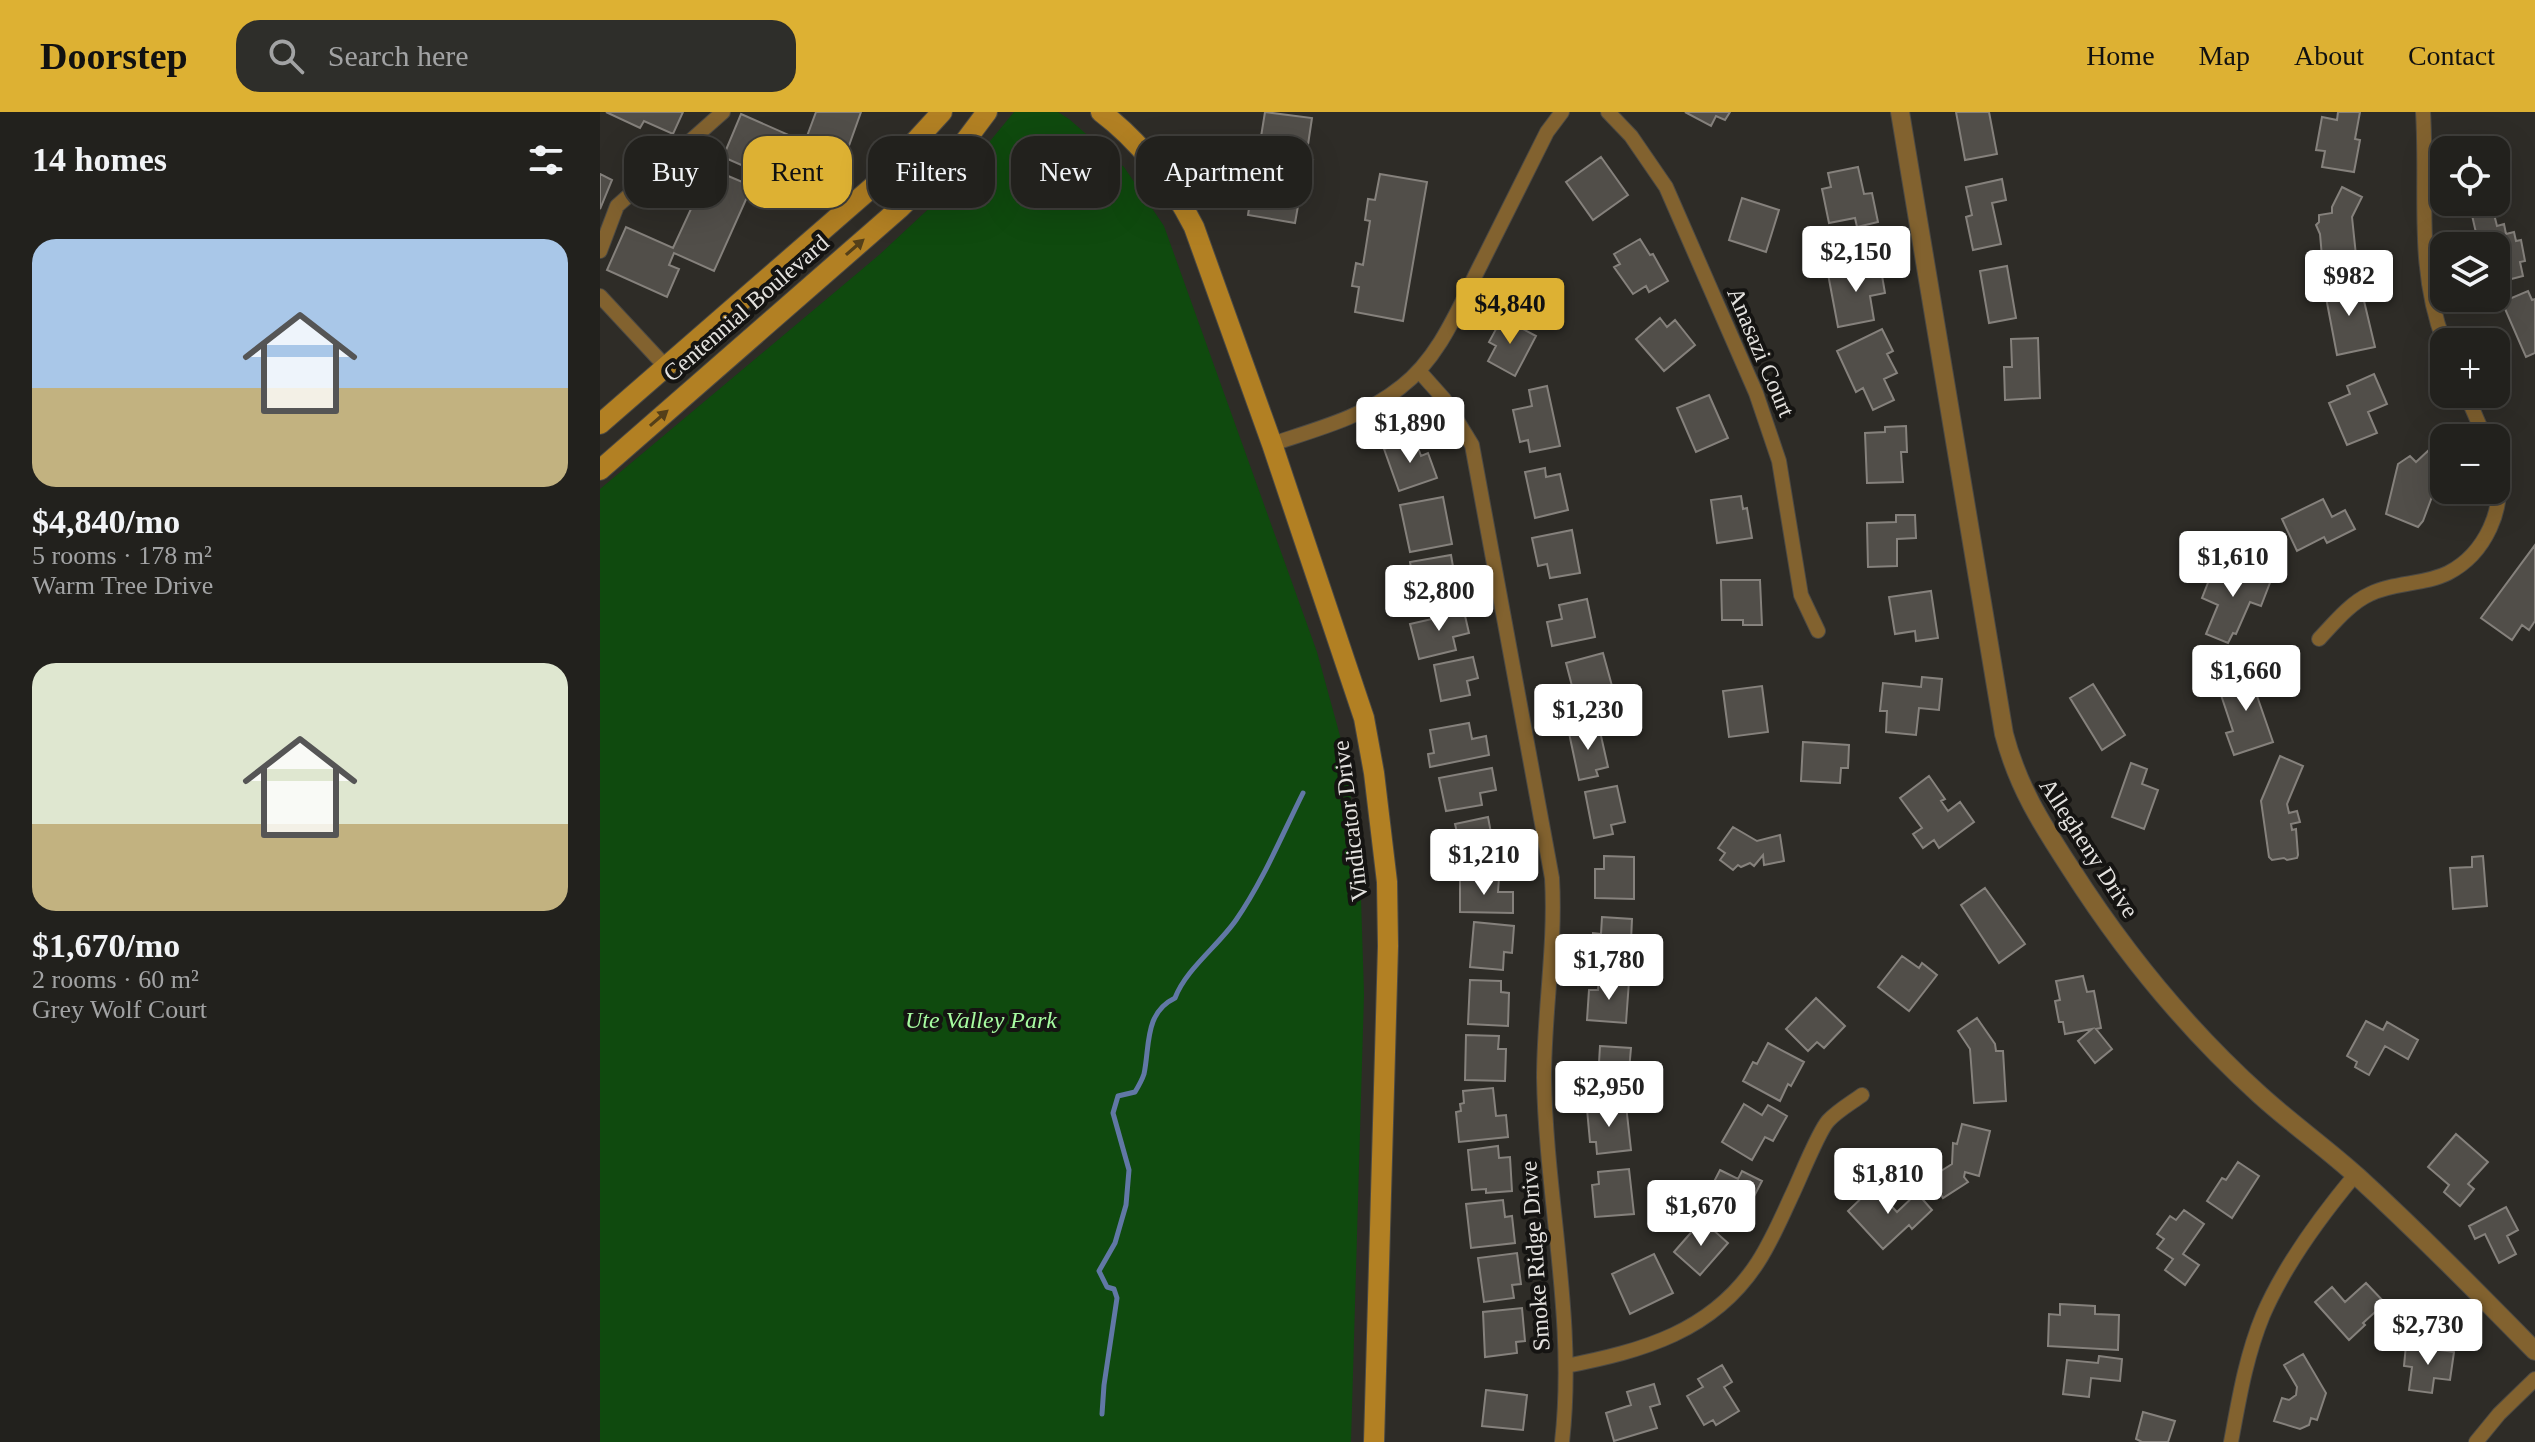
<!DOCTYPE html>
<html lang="en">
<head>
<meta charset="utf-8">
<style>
  :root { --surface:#22211d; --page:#2e2e2a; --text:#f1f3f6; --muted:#a2a3a4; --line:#3f3e3b; --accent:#ddb133 }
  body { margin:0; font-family:Georgia,serif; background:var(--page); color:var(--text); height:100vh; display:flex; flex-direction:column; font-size:30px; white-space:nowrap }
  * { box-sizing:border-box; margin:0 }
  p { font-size:26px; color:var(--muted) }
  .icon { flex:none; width:44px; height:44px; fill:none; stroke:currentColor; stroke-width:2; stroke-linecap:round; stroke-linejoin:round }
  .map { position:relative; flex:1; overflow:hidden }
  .drawer { display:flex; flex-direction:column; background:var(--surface); width:600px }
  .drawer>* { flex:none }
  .hud { position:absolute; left:24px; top:24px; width:760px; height:72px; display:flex; gap:16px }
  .fabs { position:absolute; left:1830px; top:24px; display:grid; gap:16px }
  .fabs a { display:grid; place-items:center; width:80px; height:80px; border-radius:16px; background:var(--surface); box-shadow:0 8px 32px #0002,0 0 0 2px var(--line); font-size:40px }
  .price { position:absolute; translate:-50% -68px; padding:0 18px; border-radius:8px; background:#fff; color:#222; font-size:26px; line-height:52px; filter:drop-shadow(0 2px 4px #0008) }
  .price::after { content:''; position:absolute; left:50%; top:48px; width:24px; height:18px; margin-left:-12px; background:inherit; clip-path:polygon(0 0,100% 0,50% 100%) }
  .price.current { background:var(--accent); color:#111 }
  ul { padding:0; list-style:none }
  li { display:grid; align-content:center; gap:16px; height:424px; padding:0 32px }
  li span { display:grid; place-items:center; height:248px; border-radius:24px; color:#555 }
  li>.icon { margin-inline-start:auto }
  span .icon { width:144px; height:144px; fill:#fffc; stroke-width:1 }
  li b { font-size:34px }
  h2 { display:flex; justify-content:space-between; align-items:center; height:96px; padding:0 32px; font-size:34px }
  .chip { padding:0 28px; border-radius:24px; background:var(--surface); box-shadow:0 8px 32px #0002,0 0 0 2px var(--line); font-size:28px; line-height:72px }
  .chip.current { background:var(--accent); color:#111 }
  header { display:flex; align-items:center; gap:48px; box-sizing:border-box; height:112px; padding:0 40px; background:var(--accent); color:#111 }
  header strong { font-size:38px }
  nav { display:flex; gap:44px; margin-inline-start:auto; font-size:28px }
  .search { width:560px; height:72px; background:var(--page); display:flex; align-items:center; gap:20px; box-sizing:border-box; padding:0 28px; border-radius:24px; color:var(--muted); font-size:30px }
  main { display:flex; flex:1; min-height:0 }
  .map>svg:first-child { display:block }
</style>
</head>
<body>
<header>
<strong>Doorstep</strong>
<div class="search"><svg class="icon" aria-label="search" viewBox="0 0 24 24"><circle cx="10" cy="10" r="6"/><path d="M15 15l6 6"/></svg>Search here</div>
<nav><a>Home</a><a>Map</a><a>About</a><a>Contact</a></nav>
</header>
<main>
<section class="drawer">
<h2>14 homes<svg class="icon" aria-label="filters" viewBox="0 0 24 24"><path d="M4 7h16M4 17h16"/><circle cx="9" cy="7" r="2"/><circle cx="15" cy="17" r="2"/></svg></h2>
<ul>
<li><span style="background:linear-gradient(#a9c7e8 60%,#c2b280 0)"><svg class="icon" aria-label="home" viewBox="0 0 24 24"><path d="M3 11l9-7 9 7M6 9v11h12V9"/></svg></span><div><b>$4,840/mo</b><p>5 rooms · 178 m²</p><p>Warm Tree Drive</p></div></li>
<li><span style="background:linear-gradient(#dfe7d0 65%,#c2b280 0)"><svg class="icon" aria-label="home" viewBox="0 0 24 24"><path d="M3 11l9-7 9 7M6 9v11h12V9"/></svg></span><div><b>$1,670/mo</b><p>2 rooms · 60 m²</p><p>Grey Wolf Court</p></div></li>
</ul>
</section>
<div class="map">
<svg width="1935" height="1330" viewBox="0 0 1935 1330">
  <rect width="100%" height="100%" fill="#2e2c27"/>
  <path fill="#0f4a0e" d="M 414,0 L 458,0 L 469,7 L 524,55 L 564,114 L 717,540 L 745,642 L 760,755 L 764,882 L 751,1330 L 0,1330 L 0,377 L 279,143 L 353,74 Z"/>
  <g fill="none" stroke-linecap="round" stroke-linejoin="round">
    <path stroke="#6178a5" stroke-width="5" d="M 502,1302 L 504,1273 L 517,1186 L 514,1177 L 507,1175 L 499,1159 L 515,1131 L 526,1093 L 529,1058 L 513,1001 L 518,984 L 535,980 C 538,975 542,968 544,962 C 550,934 544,901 575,886 C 586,857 618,834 636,808 C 663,769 682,723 703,681"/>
  </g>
  <path fill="#514e49" stroke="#85817c" stroke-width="2" d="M 6,0 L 83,0 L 73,22 L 44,9 L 40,16 Z
    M 216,0 L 261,0 L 246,42 L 206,27 Z
    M 665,0 L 712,6 L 706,46 L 713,48 L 709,73 L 702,71 L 695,111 L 648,103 L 654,64 L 648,63 L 652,36 L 659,37 Z
    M 1085,0 L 1130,0 L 1125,8 L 1116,4 L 1111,14 Z
    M 1356,0 L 1389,0 L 1397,42 L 1365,48 Z
    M 1738,0 L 1760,0 L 1755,27 L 1760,28 L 1754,60 L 1722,55 L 1725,39 L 1716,38 L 1722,5 L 1737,8 Z
    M 141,2 L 209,32 L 207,38 L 224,45 L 208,82 L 123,45 Z
    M 1001,45 L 1028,83 L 993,108 L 966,70 Z
    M 1258,55 L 1264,82 L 1272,81 L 1278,110 L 1257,115 L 1255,106 L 1229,111 L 1222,77 L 1231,75 L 1228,61 Z
    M 121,61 L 152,74 L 114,159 L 74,141 L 69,153 L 79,157 L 67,185 L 7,158 L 26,115 L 73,136 L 103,71 L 115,76 Z
    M 0,62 L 12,68 L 0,97 Z
    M 780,62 L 827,70 L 803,209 L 755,200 L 759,175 L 752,174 L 756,151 L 763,153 L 770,109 L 765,108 L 768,87 L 775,88 Z
    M 1402,67 L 1406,88 L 1392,91 L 1401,132 L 1373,138 L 1366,105 L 1372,103 L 1366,75 Z
    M 1742,75 L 1762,85 L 1752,105 L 1757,153 L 1723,156 L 1720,122 L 1716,113 L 1719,110 L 1719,103 L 1732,101 L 1732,95 Z
    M 1142,86 L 1179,98 L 1166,140 L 1129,128 Z
    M 1869,90 L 1891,90 L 1897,114 L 1904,112 L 1906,122 L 1914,120 L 1916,129 L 1921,128 L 1925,149 L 1920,150 L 1923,164 L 1896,171 L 1896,134 L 1879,134 Z
    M 1040,127 L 1050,143 L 1053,142 L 1068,169 L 1049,180 L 1046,174 L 1033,182 L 1014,155 L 1020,152 L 1014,142 Z
    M 1280,152 L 1285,181 L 1270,184 L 1274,208 L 1238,215 L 1228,162 Z
    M 1407,154 L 1416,206 L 1389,211 L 1380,159 Z
    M 1759,168 L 1775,235 L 1737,243 L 1724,175 Z
    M 1928,179 L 1932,188 L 1935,187 L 1935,241 L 1926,245 L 1902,190 Z
    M 902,206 L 936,224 L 915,264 L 888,249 L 896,234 L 889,230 Z
    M 1060,206 L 1067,215 L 1075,208 L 1095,233 L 1064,259 L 1036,227 Z
    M 1282,217 L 1293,239 L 1287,242 L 1297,261 L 1284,267 L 1294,288 L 1273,298 L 1263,276 L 1256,280 L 1237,239 Z
    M 1438,226 L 1440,286 L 1405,288 L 1404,255 L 1412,255 L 1411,227 Z
    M 1774,262 L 1787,292 L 1768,300 L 1777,321 L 1747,333 L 1729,291 L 1750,282 L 1747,274 Z
    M 947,274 L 960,334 L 930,340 L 928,328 L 920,330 L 913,298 L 932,294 L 929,278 Z
    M 1109,283 L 1128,326 L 1096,340 L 1077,296 Z
    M 1306,314 L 1307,340 L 1301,340 L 1303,370 L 1267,371 L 1265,321 L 1285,320 L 1285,315 Z
    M 815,327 L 821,344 L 828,341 L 837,366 L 799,379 L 784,337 Z
    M 1830,337 L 1839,347 L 1841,345 L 1844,348 L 1844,372 L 1833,382 L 1823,409 L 1818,415 L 1786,402 L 1798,352 L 1810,344 L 1816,350 Z
    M 945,356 L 946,365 L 960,362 L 968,398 L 935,406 L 925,360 Z
    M 1141,384 L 1143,397 L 1147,396 L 1152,426 L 1117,431 L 1111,388 Z
    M 843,385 L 852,432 L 810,440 L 800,393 Z
    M 1723,387 L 1732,405 L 1745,398 L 1755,417 L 1727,431 L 1724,425 L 1697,439 L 1682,407 Z
    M 1296,403 L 1315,403 L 1316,426 L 1297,427 L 1297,454 L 1268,455 L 1267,411 L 1296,410 Z
    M 972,418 L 980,461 L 950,466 L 947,452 L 938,454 L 932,426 Z
    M 1935,433 L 1935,509 L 1929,518 L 1922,513 L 1912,528 L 1881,506 Z
    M 851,443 L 856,472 L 844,474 L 847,490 L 818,495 L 810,450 Z
    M 1615,453 L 1640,464 L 1643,457 L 1671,468 L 1661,494 L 1650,490 L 1636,522 L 1633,521 L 1628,531 L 1606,522 L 1618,493 L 1602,486 Z
    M 1121,468 L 1160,468 L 1162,513 L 1143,513 L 1143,508 L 1122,508 Z
    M 1331,479 L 1338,526 L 1316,529 L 1315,519 L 1295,522 L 1289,485 Z
    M 987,487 L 995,525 L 952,534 L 947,510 L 962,507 L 959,493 Z
    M 863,495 L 869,521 L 853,525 L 856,538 L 819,547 L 810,512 L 845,504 L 844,499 Z
    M 1003,541 L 1015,585 L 983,593 L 985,600 L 968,604 L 960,577 L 972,574 L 966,551 Z
    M 873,545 L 878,566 L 867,569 L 870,583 L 841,589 L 834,553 Z
    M 1662,560 L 1669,581 L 1657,584 L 1673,630 L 1634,643 L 1626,621 L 1633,619 L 1618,574 Z
    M 1322,565 L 1342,567 L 1339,598 L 1319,596 L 1316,623 L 1286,620 L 1287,599 L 1280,599 L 1283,571 L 1321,575 Z
    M 1493,572 L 1525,623 L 1502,638 L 1470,586 Z
    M 1162,574 L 1168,620 L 1129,625 L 1123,579 Z
    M 869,611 L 872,627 L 886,624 L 889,643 L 830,655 L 828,642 L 834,641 L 830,618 Z
    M 999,615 L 1008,655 L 996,658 L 998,664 L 979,668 L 969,621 Z
    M 1203,630 L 1249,633 L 1248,656 L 1241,656 L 1240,671 L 1201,669 Z
    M 1680,644 L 1703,654 L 1687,692 L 1689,701 L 1697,699 L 1700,710 L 1691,712 L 1692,718 L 1696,717 L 1698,743 L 1697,746 L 1687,748 L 1684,746 L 1672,748 L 1669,745 L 1661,689 Z
    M 1531,651 L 1547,657 L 1542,672 L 1558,678 L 1544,717 L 1512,705 Z
    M 892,656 L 896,678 L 880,681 L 882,693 L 846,699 L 839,666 Z
    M 1329,664 L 1345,687 L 1341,689 L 1348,699 L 1360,690 L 1374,710 L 1339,736 L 1334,728 L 1323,736 L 1313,722 L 1322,716 L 1300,686 Z
    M 1017,674 L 1025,710 L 1011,713 L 1013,722 L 994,726 L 985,680 Z
    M 888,705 L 891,721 L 898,719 L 904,746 L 865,755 L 855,712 Z
    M 1133,715 L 1157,729 L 1180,723 L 1184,749 L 1164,753 L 1163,743 L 1154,754 L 1150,751 L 1141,755 L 1138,753 L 1133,758 L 1120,748 L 1125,741 L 1118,736 Z
    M 1004,744 L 1034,745 L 1034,787 L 995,786 L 995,757 L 1004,757 Z
    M 1883,744 L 1887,794 L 1853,797 L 1850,756 L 1872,755 L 1872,745 Z
    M 860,766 L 899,766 L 898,780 L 913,780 L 913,801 L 860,800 Z
    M 1385,776 L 1425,832 L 1399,851 L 1361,793 Z
    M 1002,805 L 1032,807 L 1030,851 L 991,849 L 993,821 L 1001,822 Z
    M 874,810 L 914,814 L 912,841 L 904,840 L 903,858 L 870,855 Z
    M 1302,844 L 1319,856 L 1322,851 L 1337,863 L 1309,899 L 1278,875 Z
    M 1483,864 L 1487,880 L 1494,879 L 1501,916 L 1496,917 L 1512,937 L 1495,951 L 1478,929 L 1492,917 L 1465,922 L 1463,910 L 1459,910 L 1455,889 L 1460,888 L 1456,869 Z
    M 999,867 L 1029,869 L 1026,911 L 987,908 L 989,878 L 998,878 Z
    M 870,868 L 901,869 L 901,880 L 909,881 L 908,914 L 868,912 Z
    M 1216,886 L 1245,914 L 1224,936 L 1217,930 L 1208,939 L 1186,917 Z
    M 1377,906 L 1395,932 L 1396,939 L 1403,939 L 1406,989 L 1374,991 L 1370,937 L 1358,919 Z
    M 1766,909 L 1783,918 L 1787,910 L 1818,928 L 1808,947 L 1785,934 L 1769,963 L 1755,955 L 1757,950 L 1747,944 Z
    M 866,923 L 899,924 L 898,937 L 906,937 L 905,969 L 865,968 Z
    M 1168,931 L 1204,950 L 1191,974 L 1188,972 L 1180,989 L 1143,969 L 1153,950 L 1157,952 Z
    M 1000,934 L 1031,936 L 1027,981 L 988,978 L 990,951 L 999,951 Z
    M 893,976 L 896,1004 L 906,1003 L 908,1025 L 859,1030 L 856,1000 L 861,999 L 860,992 L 864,991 L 863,979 Z
    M 1144,992 L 1162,1003 L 1168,993 L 1187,1004 L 1173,1029 L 1165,1025 L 1152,1048 L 1122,1030 Z
    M 1026,993 L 1031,1038 L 997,1042 L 996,1030 L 990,1030 L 987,997 Z
    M 1362,1012 L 1390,1019 L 1379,1064 L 1365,1060 L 1364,1065 L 1368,1070 L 1343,1086 L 1330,1066 L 1352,1052 L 1353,1031 L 1357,1032 Z
    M 1856,1022 L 1888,1050 L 1868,1072 L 1874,1077 L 1860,1094 L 1844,1080 L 1849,1073 L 1828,1055 Z
    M 898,1034 L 899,1046 L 910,1045 L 912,1079 L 886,1081 L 886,1077 L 872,1078 L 868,1038 Z
    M 1638,1050 L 1659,1064 L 1632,1106 L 1607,1089 L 1622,1066 L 1626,1068 Z
    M 1029,1057 L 1034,1102 L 995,1105 L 992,1073 L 999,1072 L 998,1060 Z
    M 1120,1058 L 1138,1067 L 1142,1059 L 1162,1069 L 1149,1094 L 1140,1090 L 1132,1106 L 1103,1091 Z
    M 1273,1075 L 1297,1100 L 1317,1081 L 1332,1098 L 1312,1117 L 1309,1113 L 1283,1137 L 1248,1099 Z
    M 903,1088 L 905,1105 L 912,1104 L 915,1131 L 871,1136 L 866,1092 Z
    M 1906,1095 L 1918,1118 L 1907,1124 L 1916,1142 L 1899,1151 L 1885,1122 L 1875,1127 L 1869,1114 Z
    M 1584,1098 L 1604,1112 L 1583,1142 L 1599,1153 L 1585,1173 L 1565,1158 L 1573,1147 L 1557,1136 L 1564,1127 L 1557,1122 L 1570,1104 L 1576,1108 Z
    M 1102,1108 L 1128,1131 L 1100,1163 L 1074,1140 Z
    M 917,1141 L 921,1172 L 912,1173 L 914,1186 L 884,1190 L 878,1146 Z
    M 1054,1142 L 1073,1181 L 1030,1202 L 1012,1162 Z
    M 1766,1171 L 1785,1191 L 1763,1211 L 1765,1213 L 1749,1228 L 1715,1190 L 1732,1175 L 1745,1190 Z
    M 1460,1192 L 1495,1194 L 1495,1202 L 1519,1203 L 1518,1238 L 1448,1234 L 1449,1202 L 1460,1203 Z
    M 922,1196 L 925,1229 L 916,1230 L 917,1241 L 885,1245 L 883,1200 Z
    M 1806,1233 L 1854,1240 L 1850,1268 L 1834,1266 L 1832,1281 L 1809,1278 L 1812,1255 L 1804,1254 Z
    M 1703,1242 L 1726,1281 L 1717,1308 L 1711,1306 L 1709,1313 L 1700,1317 L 1674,1309 L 1682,1286 L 1689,1288 L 1696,1283 L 1697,1275 L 1684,1253 Z
    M 1499,1244 L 1522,1247 L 1520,1269 L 1491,1266 L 1489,1285 L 1463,1282 L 1467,1248 L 1498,1251 Z
    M 1122,1253 L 1132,1270 L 1124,1275 L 1139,1299 L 1116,1313 L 1113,1308 L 1104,1313 L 1087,1284 L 1103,1275 L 1098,1267 Z
    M 1054,1272 L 1060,1292 L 1050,1295 L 1057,1316 L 1014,1329 L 1006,1301 L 1031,1293 L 1027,1280 Z
    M 886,1278 L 927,1283 L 923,1318 L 882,1314 Z
    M 1543,1300 L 1575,1309 L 1568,1330 L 1542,1330 L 1536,1327 Z"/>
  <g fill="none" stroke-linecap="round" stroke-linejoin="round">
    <defs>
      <path id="minor" d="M 1008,0 L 1031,24 L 1066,75 L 1156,281 L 1179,349 L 1201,483 L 1218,519
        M 1823,0 C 1828,79 1815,154 1844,230
        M 0,139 L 17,94 L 123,0
        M 0,184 L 66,255
        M 819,259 L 844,287 L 872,333 L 952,766 C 956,833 944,899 944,966 C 946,1087 976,1208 962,1330
        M 1866,282 L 1885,326
        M 672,332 C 717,317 764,305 801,275 C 840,245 859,195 881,152 C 903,108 925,64 947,20 L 962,0
        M 1719,527 C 1734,511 1750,491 1770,482 C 1794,470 1824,473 1848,461 C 1885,442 1907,395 1896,356
        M 966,1254 C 1042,1239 1113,1220 1158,1150 C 1171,1130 1181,1107 1191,1085 C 1199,1069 1218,1020 1228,1009 C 1237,999 1251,991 1262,983
        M 1631,1330 C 1639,1287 1646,1244 1663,1203 C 1685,1152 1720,1105 1755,1063
        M 1876,1330 L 1899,1302 L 1935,1267"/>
      <path id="tertiary" d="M 1300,0 L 1404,622 C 1418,675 1441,711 1471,757 C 1524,840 1587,917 1660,983 C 1692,1012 1726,1036 1758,1065 C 1819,1121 1877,1180 1935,1239"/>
      <path id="secondary" d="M 501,0 C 542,31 571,70 594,115 L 672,332 L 764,606 L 774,661 L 787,770 L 788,834 L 774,1330
        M 0,312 L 277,71 L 342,0
        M 0,358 L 300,96 L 360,36 L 387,0"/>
    </defs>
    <use href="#minor" stroke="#4b4944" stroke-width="16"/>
    <use href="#tertiary" stroke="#4b4944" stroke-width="20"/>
    <use href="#secondary" stroke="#4b4944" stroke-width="22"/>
    <use href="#minor" stroke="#82622f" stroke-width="14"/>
    <use href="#tertiary" stroke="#82622f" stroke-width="18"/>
    <use href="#secondary" stroke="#b28023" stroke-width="20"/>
  </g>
  <defs><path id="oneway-solid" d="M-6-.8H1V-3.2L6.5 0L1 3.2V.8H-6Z" transform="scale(2)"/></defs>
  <g fill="#543f19">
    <use href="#oneway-solid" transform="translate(255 135) rotate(-41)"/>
    <use href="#oneway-solid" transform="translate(59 306) rotate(-41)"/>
  </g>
  <g text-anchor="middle" stroke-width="8" stroke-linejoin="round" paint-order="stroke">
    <g font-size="24" fill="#e4e2df" stroke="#151412">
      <text transform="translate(146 196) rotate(-41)" y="8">Centennial Boulevard</text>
      <text transform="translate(1161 240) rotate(67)" y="8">Anasazi Court</text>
      <text transform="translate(750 709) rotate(-97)" y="8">Vindicator Drive</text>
      <text transform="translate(1489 736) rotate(57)" y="8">Allegheny Drive</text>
      <text transform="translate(935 1144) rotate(-94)" y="8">Smoke Ridge Drive</text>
    </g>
    <g font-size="24" font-style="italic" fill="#a7fba1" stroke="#151412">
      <text x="381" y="916">Ute Valley Park</text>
    </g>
  </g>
</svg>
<div class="fabs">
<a><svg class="icon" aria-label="locate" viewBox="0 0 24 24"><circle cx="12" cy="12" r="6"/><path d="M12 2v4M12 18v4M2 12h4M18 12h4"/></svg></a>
<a><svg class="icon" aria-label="layers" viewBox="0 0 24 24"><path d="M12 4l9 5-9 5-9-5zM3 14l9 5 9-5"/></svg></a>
<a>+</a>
<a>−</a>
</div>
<b class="price" style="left:1256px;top:182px">$2,150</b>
<b class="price" style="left:1749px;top:206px">$982</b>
<b class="price current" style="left:910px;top:234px">$4,840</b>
<b class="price" style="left:810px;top:353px">$1,890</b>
<b class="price" style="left:1633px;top:487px">$1,610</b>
<b class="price" style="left:839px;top:521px">$2,800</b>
<b class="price" style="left:1646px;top:601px">$1,660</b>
<b class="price" style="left:988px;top:640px">$1,230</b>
<b class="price" style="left:884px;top:785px">$1,210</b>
<b class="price" style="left:1009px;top:890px">$1,780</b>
<b class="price" style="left:1009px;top:1017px">$2,950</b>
<b class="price" style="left:1288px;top:1104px">$1,810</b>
<b class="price" style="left:1101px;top:1136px">$1,670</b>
<b class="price" style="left:1828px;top:1255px">$2,730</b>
<div class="hud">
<a class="chip">Buy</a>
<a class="chip current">Rent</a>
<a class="chip">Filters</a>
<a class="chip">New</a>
<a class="chip">Apartment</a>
</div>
</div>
</main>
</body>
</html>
